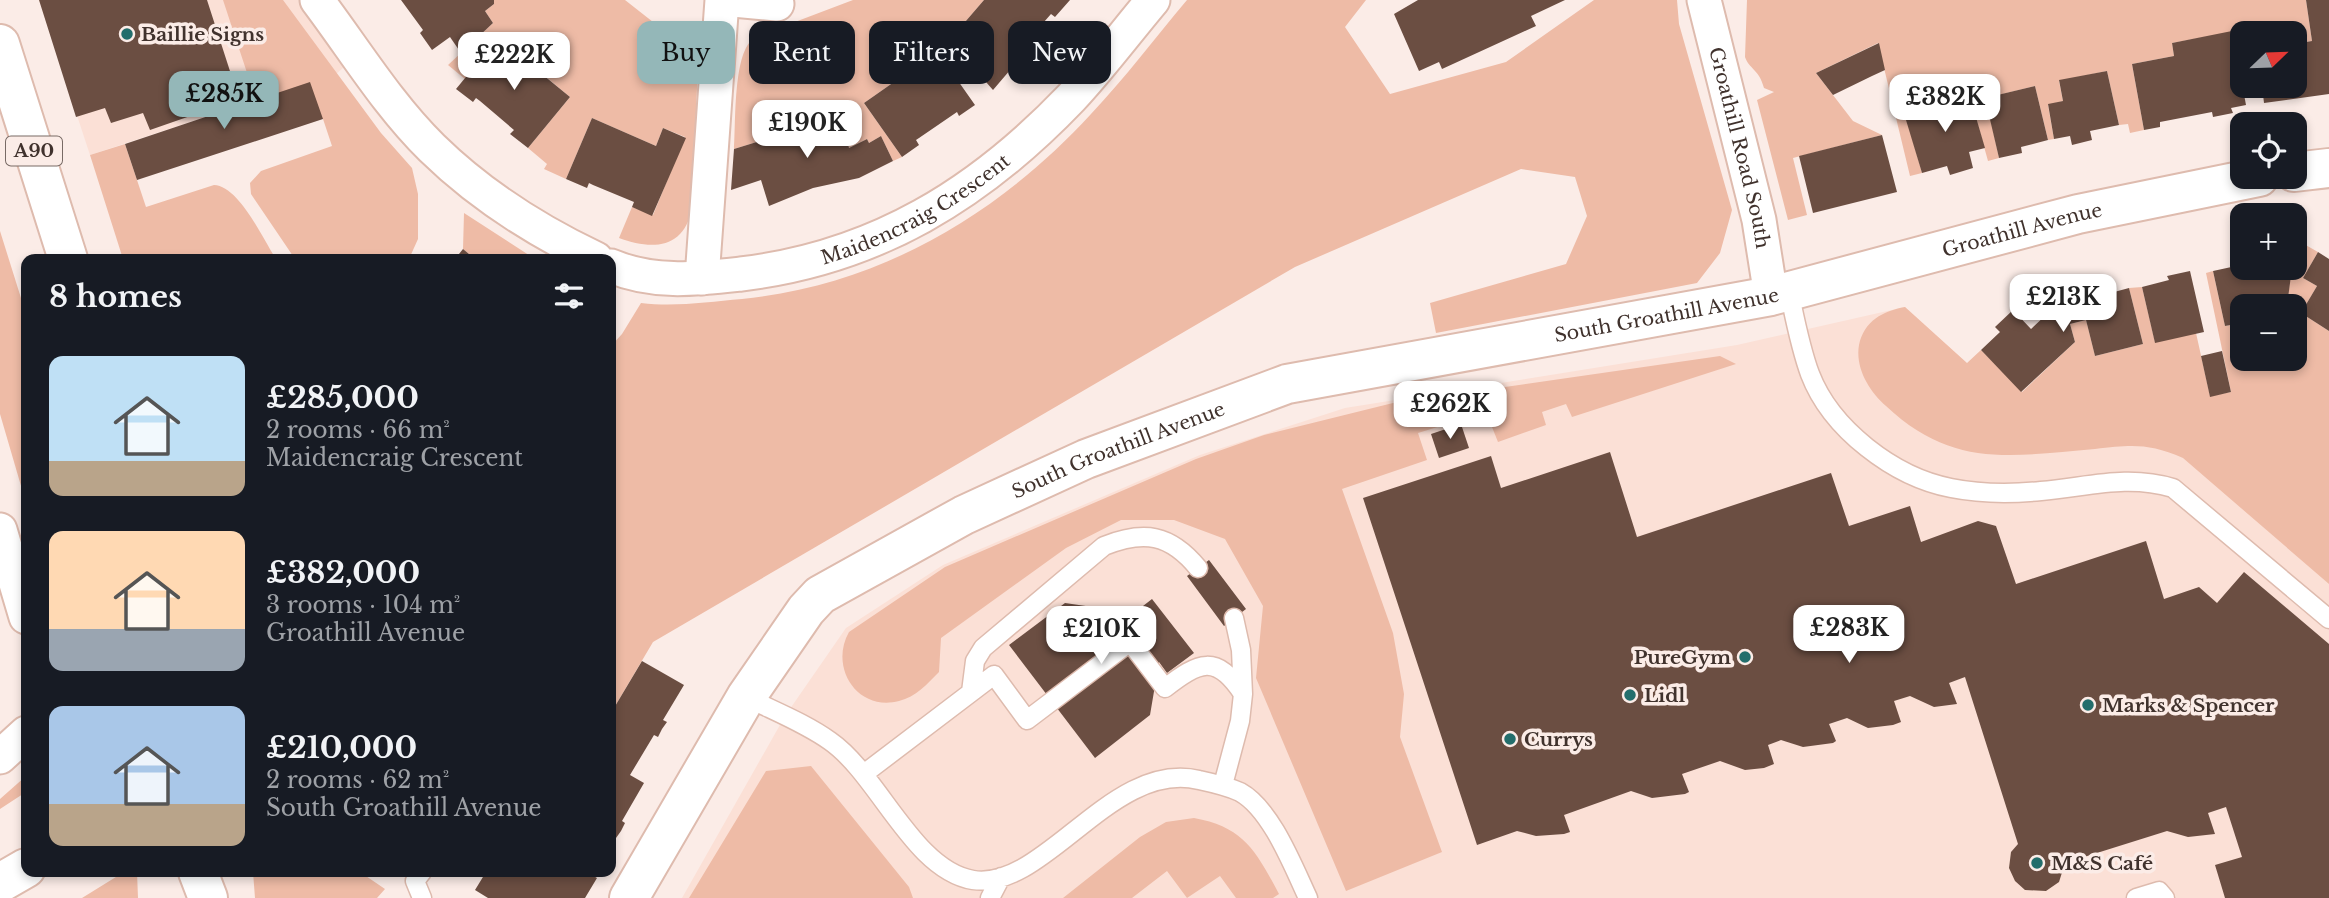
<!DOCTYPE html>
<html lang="en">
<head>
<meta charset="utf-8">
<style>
  :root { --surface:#171b24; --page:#20242c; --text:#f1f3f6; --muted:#9ea1a6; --accent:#94b7b8 }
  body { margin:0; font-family:"Libre Baskerville",serif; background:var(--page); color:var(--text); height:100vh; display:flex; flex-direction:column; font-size:26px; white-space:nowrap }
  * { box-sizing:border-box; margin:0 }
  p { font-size:23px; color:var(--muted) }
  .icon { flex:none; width:38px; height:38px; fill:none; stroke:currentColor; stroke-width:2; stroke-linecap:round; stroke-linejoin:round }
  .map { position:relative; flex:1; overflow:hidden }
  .side { position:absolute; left:21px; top:254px; width:595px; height:623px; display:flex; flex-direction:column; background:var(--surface); border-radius:14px; box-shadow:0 4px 10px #0003 }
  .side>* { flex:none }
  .hud { position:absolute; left:637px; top:21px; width:665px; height:63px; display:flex; gap:14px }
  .needle { width:46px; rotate:67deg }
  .tools { position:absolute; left:2230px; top:21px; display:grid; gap:14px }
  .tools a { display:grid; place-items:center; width:77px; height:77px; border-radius:14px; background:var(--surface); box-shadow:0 4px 10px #0003; font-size:35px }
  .price { position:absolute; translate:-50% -60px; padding:0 16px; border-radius:14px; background:#fff; color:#222; font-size:23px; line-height:46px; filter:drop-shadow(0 2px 4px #0008) }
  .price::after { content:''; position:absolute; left:50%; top:42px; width:21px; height:16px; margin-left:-10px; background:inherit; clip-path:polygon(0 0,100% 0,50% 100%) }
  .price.active { background:var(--accent); color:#111 }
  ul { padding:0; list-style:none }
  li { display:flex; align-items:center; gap:21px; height:175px; padding:0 28px }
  li span { display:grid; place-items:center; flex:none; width:196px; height:140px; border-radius:14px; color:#555 }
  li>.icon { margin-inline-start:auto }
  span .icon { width:84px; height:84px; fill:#fffc; stroke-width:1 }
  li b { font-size:30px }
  h2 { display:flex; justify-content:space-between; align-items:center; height:84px; padding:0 28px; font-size:30px }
  .chip { padding:0 24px; border-radius:14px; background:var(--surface); box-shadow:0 4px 10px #0003; font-size:24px; line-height:63px }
  .chip.active { background:var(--accent); color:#111 }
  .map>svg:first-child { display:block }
</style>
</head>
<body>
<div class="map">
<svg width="2329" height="898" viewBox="0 0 2329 898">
  <rect width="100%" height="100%" fill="#fbece7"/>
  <path fill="#fbe0d6" d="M 39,0 L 317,0 L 358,55 L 336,74 L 90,155 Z
    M 1905,307 L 2016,408 L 2186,384 L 2329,511 L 2329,898 L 682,898 L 785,716 L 846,628 L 943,565 L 1200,455 L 1345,408 L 1737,345 Z"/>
  <path fill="#eebba6" d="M 223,0 L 283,0 L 381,133 L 412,168 L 418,194 L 418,239 L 409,259 L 295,259 L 251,194 L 250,183 L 261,171 L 332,146 L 323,119 L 256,100 Z
    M 494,0 L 625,0 L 653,22 L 699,41 L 692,207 C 685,250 651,250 619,238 L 632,207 L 653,215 L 685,137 L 663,128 L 656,146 L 592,118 L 566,179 L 544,169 L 547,164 L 528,148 L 570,97 L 499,38 L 465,79 L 448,65 L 493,23 L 485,11 L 494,4 Z
    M 853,0 L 984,0 L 959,29 L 985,52 L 972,66 L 932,22 L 898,45 L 914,68 L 864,103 L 902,157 L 893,161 L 881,136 L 869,143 L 867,139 L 849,148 L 846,135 L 854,130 L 846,114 L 734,149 C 736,124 733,56 752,40 C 762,31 778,35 787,25 Z
    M 1187,0 L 1366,0 L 1345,27 L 1390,94 L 1506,62 L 1594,0 L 1677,0 L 1679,24 L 1732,210 L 1720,253 L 1697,283 L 1436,333 L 1430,303 L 1566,264 L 1587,216 L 1575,177 L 1521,169 L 1295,267 L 653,642 L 611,713 L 611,346 L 622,334 L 641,303 C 675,307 708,302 742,299 C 880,285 998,215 1091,114 C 1125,78 1155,38 1187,0 Z
    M 1747,0 L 2306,0 L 2312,41 L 2294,44 L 2294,33 L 2268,33 L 2267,26 L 2247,29 L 2247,33 L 2242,33 L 2242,82 L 2232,32 L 2172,43 L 2174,56 L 2132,64 L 2144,130 L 2130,133 L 2128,124 L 2119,125 L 2107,71 L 2059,81 L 2063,101 L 2048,105 L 2054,139 L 2048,140 L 2035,86 L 1986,98 L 1999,158 L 1988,161 L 1973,107 L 1957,112 L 1950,87 L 1923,95 L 1928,114 L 1907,120 L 1922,173 L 1910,176 L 1878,43 L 1816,73 L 1853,121 L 1882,135 L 1793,158 L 1807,215 L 1788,220 L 1757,100 L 1774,92 L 1764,88 C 1759,69 1749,69 1745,57 Z
    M 125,144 L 146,207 L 214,185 C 239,186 263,239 276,259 L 123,259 L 90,155 Z
    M 464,213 L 535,259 L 475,259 L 463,249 Z
    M 0,231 L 26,314 L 26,503 L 0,414 Z
    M 2295,239 L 2318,252 L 2303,278 L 2317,286 L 2301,313 L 2329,331 L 2329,584 L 2183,458 C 2148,443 2132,445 2095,449 C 2011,456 1953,469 1886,406 C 1869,391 1855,368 1859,345 C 1864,321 1883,311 1905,307 L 1967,363 L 1981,350 L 2022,392 L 2075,342 L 2070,324 L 2086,320 L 2095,356 L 2143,344 L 2129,288 L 2142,287 L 2155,342 L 2196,333 L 2210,396 L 2231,392 L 2206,273 L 2213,271 L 2225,326 L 2242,323 L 2242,359 L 2294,359 L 2294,306 L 2287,306 Z
    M 1720,356 L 1736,364 L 1572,417 L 1566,404 L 1542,412 L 1546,425 L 1498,442 L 1486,412 L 1418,433 L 1427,460 L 1342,489 L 1393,633 L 1404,694 L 1400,737 L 1442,852 L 1346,891 L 1256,678 L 1263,606 L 1225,539 L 1174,520 L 1121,520 L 1066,548 L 941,638 L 939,672 C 927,684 916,697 899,701 C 857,712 829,667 849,632 L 945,567 L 1196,459 L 1264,435 L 1393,403 Z
    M 811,766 L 909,887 L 913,898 L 689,898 L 766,771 Z
    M 26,776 L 26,792 L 0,809 L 0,799 Z
    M 1194,818 C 1244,827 1256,851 1279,894 L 1273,898 L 1236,898 L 1220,876 L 1187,898 L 1167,871 L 1132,898 L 1063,898 L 1140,837 L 1166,822 Z
    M 124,872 L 137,872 L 138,898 L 82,898 Z
    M 253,872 L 360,872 L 385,889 L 377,898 L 255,898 Z"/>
  <path fill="#6b4e42" d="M 39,0 L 207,0 L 239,99 L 150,130 L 143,113 L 111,123 L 105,108 L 76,117 Z
    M 401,0 L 494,0 L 494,4 L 485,11 L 493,23 L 461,53 L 450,37 L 432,50 L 420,33 L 423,30 Z
    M 984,0 L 1070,0 L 1055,17 L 1051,14 L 1022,47 L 1019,51 L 1023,55 L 993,90 L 972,66 L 985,52 L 959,29 Z
    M 1418,0 L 1565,0 L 1531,16 L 1536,26 L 1442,69 L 1439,62 L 1419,71 L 1394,14 Z
    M 2306,0 L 2329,0 L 2329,94 L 2264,103 L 2262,86 L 2294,86 L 2294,44 L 2312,41 Z
    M 932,22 L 950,42 L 937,51 L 975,105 L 959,116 L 957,112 L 919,138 L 916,140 L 919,145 L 902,157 L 864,103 L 914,68 L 898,45 Z
    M 2267,26 L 2268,33 L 2247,33 L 2246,29 Z
    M 2232,31 L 2246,105 L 2231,108 L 2233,113 L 2213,117 L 2212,112 L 2160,122 L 2160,127 L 2144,130 L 2132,64 L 2174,56 L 2172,43 Z
    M 498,38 L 570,97 L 528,148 L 510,134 L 514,130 L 480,101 L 476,98 L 473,102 L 456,89 Z
    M 1879,43 L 1885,70 L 1872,76 L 1833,95 L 1816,73 Z
    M 2107,71 L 2119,125 L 2090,131 L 2092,140 L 2072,145 L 2070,136 L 2054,139 L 2048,104 L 2063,101 L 2059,80 Z
    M 310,82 L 323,119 L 137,180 L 125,144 Z
    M 2035,86 L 2048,140 L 2021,147 L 2022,153 L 1999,158 L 1985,98 Z
    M 1950,87 L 1957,112 L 1973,107 L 1985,148 L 1969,152 L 1973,168 L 1950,175 L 1947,166 L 1922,173 L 1906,120 L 1928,114 L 1923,95 Z
    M 846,114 L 854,130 L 846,135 L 849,148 L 867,139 L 869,143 L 881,136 L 893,161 L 859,178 L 813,188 L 769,206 L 761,180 L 731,190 L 734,149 Z
    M 592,118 L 656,146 L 663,128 L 686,138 L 652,216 L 632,207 L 634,202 L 593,185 L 589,183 L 587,188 L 566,179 Z
    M 1882,135 L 1897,192 L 1813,213 L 1799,156 Z
    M 463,249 L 475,259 L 455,259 Z
    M 2318,252 L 2329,259 L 2329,331 L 2301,313 L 2317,286 L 2303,278 Z
    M 2242,258 L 2242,268 L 2292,268 L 2287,306 L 2242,306 L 2242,323 L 2225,326 L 2213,271 L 2236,266 L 2235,260 Z
    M 2190,271 L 2204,332 L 2155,343 L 2142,287 L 2169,280 L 2167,276 Z
    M 2129,288 L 2143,344 L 2095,356 L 2086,320 L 2070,324 L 2075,342 L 2021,392 L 1981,350 L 2000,332 L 1995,327 L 2013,310 L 2031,329 L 2063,299 L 2102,289 L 2103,295 Z
    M 2222,351 L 2231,392 L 2210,397 L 2201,356 Z
    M 1461,424 L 1469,448 L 1439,458 L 1431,434 Z
    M 1610,452 L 1637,537 L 1831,473 L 1849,526 L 1910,506 L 1921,542 L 1978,521 L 1996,526 L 2016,584 L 2146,541 L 2164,599 L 2199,587 L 2217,603 L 2244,572 L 2329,644 L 2329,898 L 2225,898 L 2215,865 L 2242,857 L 2226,807 L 2208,813 L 2215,834 L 2188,837 L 2167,831 L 2065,863 L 2059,882 L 2046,891 L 2025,890 L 2015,881 L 2009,868 L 2011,852 L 2018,844 L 1965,677 L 1949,683 L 1957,704 L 1934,707 L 1910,696 L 1894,701 L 1901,722 L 1893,725 L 1868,728 L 1847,718 L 1829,724 L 1836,741 L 1833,743 L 1803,747 L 1781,740 L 1768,745 L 1774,764 L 1764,768 L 1745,770 L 1720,761 L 1682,774 L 1689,792 L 1685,794 L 1652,798 L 1631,791 L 1564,815 L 1570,832 L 1564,834 L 1536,836 L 1517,831 L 1477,845 L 1363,498 L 1491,456 L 1501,488 Z
    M 1209,560 L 1246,609 L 1224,626 L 1187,576 Z
    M 1152,599 L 1194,653 L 1167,673 L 1159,662 L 1150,715 L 1095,758 L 1009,645 L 1065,603 L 1134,613 Z
    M 642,661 L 684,685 L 663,720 L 667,722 L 662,729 L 658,737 L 654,735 L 630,775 L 644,783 L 622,821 L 625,823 L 621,831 L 616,838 L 613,836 L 611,840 L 611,713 Z
    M 486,872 L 591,872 L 590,874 L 597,878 L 585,898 L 488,898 L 475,890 Z"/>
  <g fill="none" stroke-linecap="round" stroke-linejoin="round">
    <defs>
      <path id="service" d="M 1789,291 C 1795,319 1800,347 1810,374 C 1831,429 1894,477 1951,488 C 1981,494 2011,494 2041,491 C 2088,487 2127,474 2173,488 L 2329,619
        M 1234,618 L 1241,650 L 1243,694
        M 971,692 L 975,661 L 983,648 L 1104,546 C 1144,530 1170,534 1198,568
        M 746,697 C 774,711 805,723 830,741 C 879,775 913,870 973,880 C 1045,891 1112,759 1199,780 C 1213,783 1227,786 1240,792 C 1271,809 1293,866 1308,898
        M 865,773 L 994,675 L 1027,720 L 1130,642 L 1165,688 C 1199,662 1216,653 1243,694 L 1240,721 L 1223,785
        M 422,898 L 415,881 L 422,872
        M 990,898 L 1001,877
        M 2136,898 L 2159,891 L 2165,898"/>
      <g id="minor">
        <path d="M 317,0 C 354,49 388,105 432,148 C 479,194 537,231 596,259"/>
        <path d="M 733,0 L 777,4"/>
        <path id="s1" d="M 1704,0 L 1759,220 L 1771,296"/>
        <path id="s2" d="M 611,266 C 654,284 695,279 741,274 C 876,258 979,194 1071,98 C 1100,67 1126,32 1153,0"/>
        <path d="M 702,278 L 722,0"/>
        <path d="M 0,530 L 26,617"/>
        <path d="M 0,757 L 26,733"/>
      </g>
      <g id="tertiary">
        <path d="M 2294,172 L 2329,168"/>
        <path d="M 0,883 L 26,868"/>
        <path id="s3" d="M 629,898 L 746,697 L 806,610 L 820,595 L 964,515 L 1086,459 L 1287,384 L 1771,296 L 2078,214 L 2259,177"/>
      </g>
      <path id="primary" d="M 0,44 L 68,259
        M 198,872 L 208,898"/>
    </defs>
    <use href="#service" stroke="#debbae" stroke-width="21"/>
    <use href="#minor" stroke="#debbae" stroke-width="37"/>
    <use href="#tertiary" stroke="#debbae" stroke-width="42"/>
    <use href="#primary" stroke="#debbae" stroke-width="42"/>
    <use href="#service" stroke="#fff" stroke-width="18"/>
    <use href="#minor" stroke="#fff" stroke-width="33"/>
    <use href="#tertiary" stroke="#fff" stroke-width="38"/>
    <use href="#primary" stroke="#fff" stroke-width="38"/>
  </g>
  <g fill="#236e6c" stroke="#fbece7" stroke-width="2.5">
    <circle cx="127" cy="34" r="7"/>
    <circle cx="1745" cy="657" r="7"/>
    <circle cx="1630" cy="695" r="7"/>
    <circle cx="2088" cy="705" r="7"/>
    <circle cx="1510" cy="739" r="7"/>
    <circle cx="2037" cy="863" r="7"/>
  </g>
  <g text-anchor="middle" stroke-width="7" stroke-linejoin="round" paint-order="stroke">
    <rect fill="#fbece7" stroke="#786a65" stroke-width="2" x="6" y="136.5" width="56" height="29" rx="5"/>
    <g font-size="18" font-weight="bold" fill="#40322d">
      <text x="34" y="157">A90</text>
    </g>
    <g font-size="19" font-weight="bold" fill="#40322d" stroke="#fbece7" text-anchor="start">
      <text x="141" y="41">Baillie Signs</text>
      <text x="1731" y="664" text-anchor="end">PureGym</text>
      <text x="1644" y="702">Lidl</text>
      <text x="2102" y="712">Marks &amp; Spencer</text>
      <text x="1524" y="746">Currys</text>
      <text x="2051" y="870">M&amp;S Café</text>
    </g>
    <g font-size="19" fill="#40322d" stroke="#fbece7">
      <text dy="7" stroke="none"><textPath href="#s1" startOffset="152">Groathill Road South</textPath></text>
      <text dy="7" stroke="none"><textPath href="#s2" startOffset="320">Maidencraig Crescent</textPath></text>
      <text dy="7" stroke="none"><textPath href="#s3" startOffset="1624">Groathill Avenue</textPath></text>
      <text dy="7" stroke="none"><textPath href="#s3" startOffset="1258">South Groathill Avenue</textPath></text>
      <text dy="7" stroke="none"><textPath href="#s3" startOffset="691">South Groathill Avenue</textPath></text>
    </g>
  </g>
</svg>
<div class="tools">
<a><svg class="needle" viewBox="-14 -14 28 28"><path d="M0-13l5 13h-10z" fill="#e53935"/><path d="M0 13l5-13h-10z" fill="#9ea1a6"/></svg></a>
<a><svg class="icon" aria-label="locate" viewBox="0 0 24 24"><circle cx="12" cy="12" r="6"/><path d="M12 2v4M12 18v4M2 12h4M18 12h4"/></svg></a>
<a>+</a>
<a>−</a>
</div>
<b class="price" style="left:514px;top:92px">£222K</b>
<b class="price active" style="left:224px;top:131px">£285K</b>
<b class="price" style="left:1945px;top:134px">£382K</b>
<b class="price" style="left:807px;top:160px">£190K</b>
<b class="price" style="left:2063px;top:334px">£213K</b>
<b class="price" style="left:1450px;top:441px">£262K</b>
<b class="price" style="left:1849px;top:665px">£283K</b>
<b class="price" style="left:1101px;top:666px">£210K</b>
<div class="hud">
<a class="chip active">Buy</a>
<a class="chip">Rent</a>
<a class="chip">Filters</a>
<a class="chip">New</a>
</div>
<section class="side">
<h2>8 homes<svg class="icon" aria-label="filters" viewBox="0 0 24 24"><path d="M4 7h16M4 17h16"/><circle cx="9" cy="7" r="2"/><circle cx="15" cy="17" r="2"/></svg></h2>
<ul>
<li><span style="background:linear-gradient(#bfe0f5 75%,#b9a48a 0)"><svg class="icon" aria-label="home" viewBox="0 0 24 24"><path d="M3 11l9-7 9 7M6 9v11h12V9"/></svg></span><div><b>£285,000</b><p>2 rooms · 66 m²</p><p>Maidencraig Crescent</p></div></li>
<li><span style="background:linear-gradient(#ffd9b3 70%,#9aa5b1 0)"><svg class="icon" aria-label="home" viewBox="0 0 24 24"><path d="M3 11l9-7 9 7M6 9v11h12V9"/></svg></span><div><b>£382,000</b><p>3 rooms · 104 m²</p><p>Groathill Avenue</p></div></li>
<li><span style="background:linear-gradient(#a9c7e8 70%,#b9a48a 0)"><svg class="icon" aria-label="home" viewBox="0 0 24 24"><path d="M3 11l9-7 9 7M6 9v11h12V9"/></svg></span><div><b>£210,000</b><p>2 rooms · 62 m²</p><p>South Groathill Avenue</p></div></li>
</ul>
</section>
</div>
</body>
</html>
